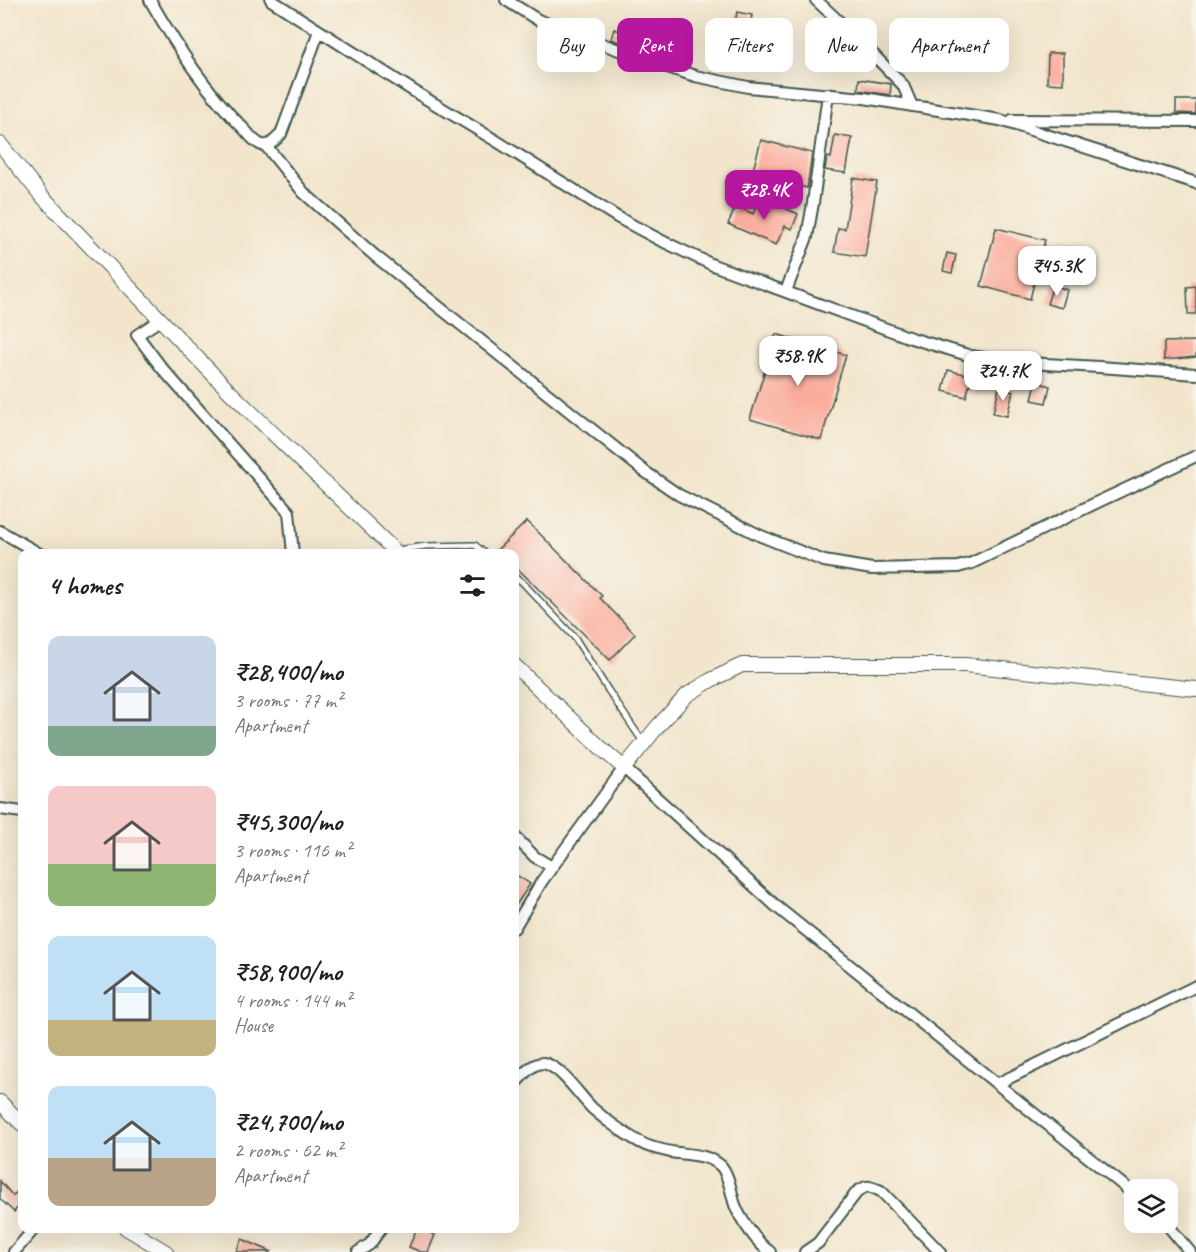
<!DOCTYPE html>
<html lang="en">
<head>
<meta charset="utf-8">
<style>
  :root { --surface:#fff; --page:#f2f2f2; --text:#222; --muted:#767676; --accent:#b5179e }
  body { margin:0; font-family:Caveat,sans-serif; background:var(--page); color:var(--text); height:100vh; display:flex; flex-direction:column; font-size:22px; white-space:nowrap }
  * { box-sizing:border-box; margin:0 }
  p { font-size:20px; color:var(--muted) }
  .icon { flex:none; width:33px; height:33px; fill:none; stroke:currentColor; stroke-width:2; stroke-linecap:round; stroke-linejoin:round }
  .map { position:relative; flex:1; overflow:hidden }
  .details { position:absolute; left:18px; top:549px; width:501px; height:684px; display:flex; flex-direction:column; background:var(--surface); border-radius:12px; box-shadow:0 6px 24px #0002 }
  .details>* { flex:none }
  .top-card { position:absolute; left:537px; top:18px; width:568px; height:54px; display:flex; gap:12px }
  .buttons { position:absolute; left:1124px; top:1179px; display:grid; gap:12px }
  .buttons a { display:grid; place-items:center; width:54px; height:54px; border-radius:12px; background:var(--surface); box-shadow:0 6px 24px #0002; font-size:30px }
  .price { position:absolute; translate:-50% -51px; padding:0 14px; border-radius:12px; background:#fff; color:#222; font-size:20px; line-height:39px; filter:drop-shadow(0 2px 3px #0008) }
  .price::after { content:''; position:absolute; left:50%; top:36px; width:18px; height:14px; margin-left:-9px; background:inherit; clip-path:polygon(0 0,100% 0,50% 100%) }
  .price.current { background:var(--accent); color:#fff }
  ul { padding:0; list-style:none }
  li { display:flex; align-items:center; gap:18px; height:150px; padding:0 30px }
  li span { display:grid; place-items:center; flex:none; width:168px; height:120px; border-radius:12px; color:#555 }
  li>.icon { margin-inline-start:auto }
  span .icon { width:72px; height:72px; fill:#fffc; stroke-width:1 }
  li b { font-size:26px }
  h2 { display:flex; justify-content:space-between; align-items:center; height:72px; padding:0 30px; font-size:26px }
  .pill { padding:0 21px; border-radius:12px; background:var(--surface); box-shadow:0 6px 24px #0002; font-size:21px; line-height:54px }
  .pill.current { background:var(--accent); color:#fff }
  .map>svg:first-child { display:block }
</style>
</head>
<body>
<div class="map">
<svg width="1196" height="1252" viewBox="0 0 1196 1252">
  <rect width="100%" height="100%" fill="#f7f3e8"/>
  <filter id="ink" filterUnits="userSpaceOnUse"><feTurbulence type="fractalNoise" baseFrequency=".0167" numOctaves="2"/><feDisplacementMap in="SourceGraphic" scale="12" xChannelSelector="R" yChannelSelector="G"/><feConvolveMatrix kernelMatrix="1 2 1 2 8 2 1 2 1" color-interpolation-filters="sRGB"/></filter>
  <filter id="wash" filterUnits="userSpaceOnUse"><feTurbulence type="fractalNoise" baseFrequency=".008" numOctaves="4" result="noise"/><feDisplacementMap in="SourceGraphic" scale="24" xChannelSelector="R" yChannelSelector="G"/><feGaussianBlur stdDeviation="1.35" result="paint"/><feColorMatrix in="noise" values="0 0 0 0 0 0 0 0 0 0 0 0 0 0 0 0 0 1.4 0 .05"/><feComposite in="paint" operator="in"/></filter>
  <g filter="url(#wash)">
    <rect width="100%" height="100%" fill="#f2e5cc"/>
    <g id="blocks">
      <path fill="#fbab9b" d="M 737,12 L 752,15 L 746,48 L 731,45 Z
        M 614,29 L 646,40 L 642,51 L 611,39 Z
        M 1048,53 L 1063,53 L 1063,84 L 1047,83 Z
        M 859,79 L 891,84 L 890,95 L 858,90 Z
        M 1176,100 L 1196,100 L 1196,114 L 1176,113 Z
        M 835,135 L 852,138 L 846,173 L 825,170 L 827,157 L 831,158 Z
        M 761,140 L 812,153 L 807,188 L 752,174 Z
        M 853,178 L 877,182 L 865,257 L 834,252 L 838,228 L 845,229 Z
        M 760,197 L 798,214 L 792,229 L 785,226 L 776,245 L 728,224 L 736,206 L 753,214 Z
        M 996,228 L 1045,240 L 1030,299 L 981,286 Z
        M 947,253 L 956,255 L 952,273 L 943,271 Z
        M 1053,285 L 1067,290 L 1062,308 L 1047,304 Z
        M 1196,286 L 1196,314 L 1188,314 L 1187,287 Z
        M 776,334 L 846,355 L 821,440 L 750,419 Z
        M 1196,341 L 1196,357 L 1164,360 L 1164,342 Z
        M 948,370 L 972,376 L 966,397 L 943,391 Z
        M 1036,382 L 1050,386 L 1046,403 L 1032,400 Z
        M 999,388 L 1013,392 L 1007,416 L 993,413 Z
        M 527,521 L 602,596 L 600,598 L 635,634 L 610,660 L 514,565 L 514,554 L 503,554 L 498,549 Z
        M 518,876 L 530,884 L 514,908 L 514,881 Z
        M 0,1181 L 13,1196 L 22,1186 L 22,1203 L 14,1212 L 0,1199 Z
        M 417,1228 L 430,1228 L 428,1232 L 435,1235 L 428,1252 L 421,1252 L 409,1247 Z
        M 242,1239 L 272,1252 L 236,1252 Z"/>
    </g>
  </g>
  <g filter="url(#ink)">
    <use href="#blocks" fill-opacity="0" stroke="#3f564b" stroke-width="1.5"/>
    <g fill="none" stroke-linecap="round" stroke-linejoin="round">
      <defs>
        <path id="service" d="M 397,550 L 426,546 L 475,545 L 486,554
          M 514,576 L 522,582 L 575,638 L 608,690 L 643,742"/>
        <path id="minor" d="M 150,0 C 177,47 206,92 245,130 C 249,135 255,143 262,145 C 270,147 275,140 281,134 L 319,31
          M 271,0 L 420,95 L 498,142 L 617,217 L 660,240 L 713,265 L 911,338 L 971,356 L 1009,362 L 1099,367 L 1196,374
          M 506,0 L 538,20 L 643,59 L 695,76 L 748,87 L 864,98 L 1000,120 L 1196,183
          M 816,0 L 860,41 L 903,85 L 912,106
          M 1012,120 L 1196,121
          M 266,146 L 304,193 L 374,255 L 644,471 L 679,495 L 761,536 L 824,561 L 872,569 L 958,567 L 972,563 L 1100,501 L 1196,456
          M 786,291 L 807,237 L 813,203 L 828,94
          M 160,320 L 137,335 L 161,367 L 289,512 L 293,554
          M 0,531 L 40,554
          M 0,809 L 22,812
          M 514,836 L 535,857 L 552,867
          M 514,928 L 542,881 L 624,768 L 777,907 L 1134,1194
          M 514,1084 C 522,1077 531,1063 543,1063 C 560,1065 581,1098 593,1109 C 601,1116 610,1123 619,1129 C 628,1135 640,1144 651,1147 C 659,1149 669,1152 678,1153 C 693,1155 709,1155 721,1166 C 729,1175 731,1193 735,1205 C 740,1219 758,1244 770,1252
          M 997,1084 L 1196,986
          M 1165,1222 L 1190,1252
          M 14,1252 L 35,1228
          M 358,1252 L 370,1244 L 381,1228
          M 805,1252 L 818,1243 L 857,1192 C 868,1184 869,1186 881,1191 L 940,1252"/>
        <path id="tertiary" d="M 0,144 L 41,195 L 228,390 L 398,554
          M 514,665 L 600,747 L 624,768 L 658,726 L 687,695 L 711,680 L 742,665 L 965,665 L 1196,689
          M 0,1102 L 22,1124
          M 126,1228 L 166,1252"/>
      </defs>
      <use href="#service" stroke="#3f564b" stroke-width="8"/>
      <use href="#minor" stroke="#3f564b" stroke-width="14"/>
      <use href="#tertiary" stroke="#3f564b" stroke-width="16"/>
      <use href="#service" stroke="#fff" stroke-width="5"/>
      <use href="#minor" stroke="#fff" stroke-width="10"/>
      <use href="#tertiary" stroke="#fff" stroke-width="14"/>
    </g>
  </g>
</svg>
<div class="buttons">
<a><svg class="icon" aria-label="layers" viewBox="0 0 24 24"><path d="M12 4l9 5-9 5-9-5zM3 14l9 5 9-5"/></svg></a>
</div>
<b class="price current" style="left:764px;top:221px">₹28.4K</b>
<b class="price" style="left:1057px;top:297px">₹45.3K</b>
<b class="price" style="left:798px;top:387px">₹58.9K</b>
<b class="price" style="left:1003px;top:402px">₹24.7K</b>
<div class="top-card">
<a class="pill">Buy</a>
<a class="pill current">Rent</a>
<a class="pill">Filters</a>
<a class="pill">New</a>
<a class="pill">Apartment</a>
</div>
<section class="details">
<h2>4 homes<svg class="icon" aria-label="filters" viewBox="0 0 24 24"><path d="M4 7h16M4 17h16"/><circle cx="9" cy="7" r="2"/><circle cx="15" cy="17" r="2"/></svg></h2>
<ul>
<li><span style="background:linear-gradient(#c9d6e8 75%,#7fa58c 0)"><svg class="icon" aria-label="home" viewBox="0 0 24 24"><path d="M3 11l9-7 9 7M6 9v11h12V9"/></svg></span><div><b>₹28,400/mo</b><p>3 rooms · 77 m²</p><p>Apartment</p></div></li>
<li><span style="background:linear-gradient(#f6c9c9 65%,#8fb573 0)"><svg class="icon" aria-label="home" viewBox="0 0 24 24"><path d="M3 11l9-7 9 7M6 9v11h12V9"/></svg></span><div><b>₹45,300/mo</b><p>3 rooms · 116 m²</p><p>Apartment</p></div></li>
<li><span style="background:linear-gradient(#bfe0f5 70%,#c2b280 0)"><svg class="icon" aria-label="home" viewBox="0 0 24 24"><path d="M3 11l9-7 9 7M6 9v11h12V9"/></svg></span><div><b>₹58,900/mo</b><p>4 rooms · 144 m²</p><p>House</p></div></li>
<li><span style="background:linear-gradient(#bfe0f5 60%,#b9a48a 0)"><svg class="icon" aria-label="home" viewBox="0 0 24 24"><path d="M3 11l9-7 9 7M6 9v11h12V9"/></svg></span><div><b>₹24,700/mo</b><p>2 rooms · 62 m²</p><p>Apartment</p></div></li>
</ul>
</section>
</div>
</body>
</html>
